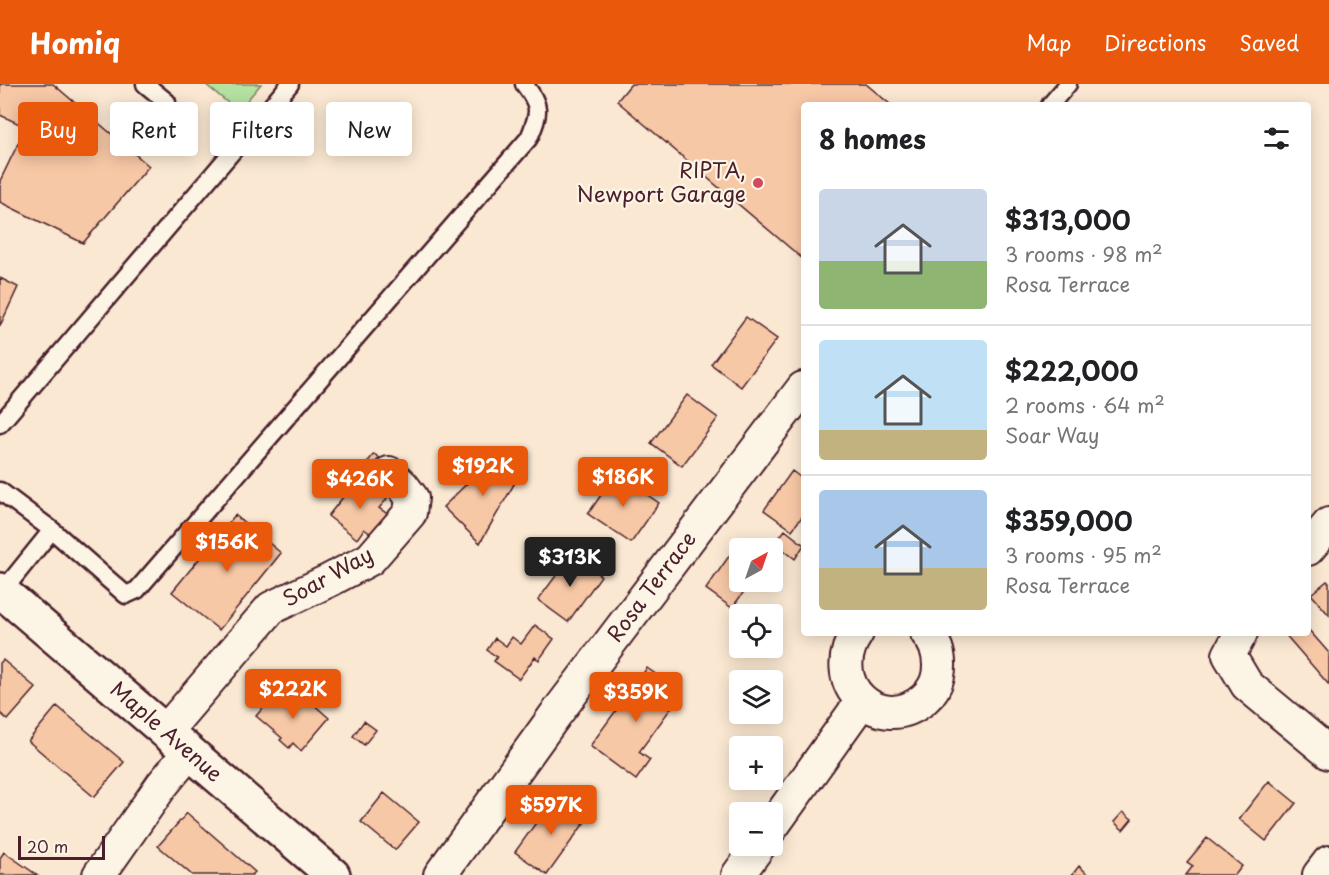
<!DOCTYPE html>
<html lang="en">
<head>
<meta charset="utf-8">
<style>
  :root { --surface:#fff; --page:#f6f6f6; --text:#202124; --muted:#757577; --line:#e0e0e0; --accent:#ea580c }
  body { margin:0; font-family:"Playpen Sans",sans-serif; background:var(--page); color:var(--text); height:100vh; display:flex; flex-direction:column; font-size:22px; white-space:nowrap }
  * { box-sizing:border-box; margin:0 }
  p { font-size:20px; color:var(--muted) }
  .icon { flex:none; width:33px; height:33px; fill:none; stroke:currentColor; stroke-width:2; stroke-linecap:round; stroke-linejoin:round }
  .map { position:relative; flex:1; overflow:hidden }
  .panel { position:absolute; left:801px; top:18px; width:510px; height:534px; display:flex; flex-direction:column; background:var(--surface); border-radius:6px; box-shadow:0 3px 15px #0003 }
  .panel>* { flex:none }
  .guide { position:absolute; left:18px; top:18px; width:570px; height:54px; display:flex; gap:12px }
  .needle { width:39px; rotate:40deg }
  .buttons { position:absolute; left:729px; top:454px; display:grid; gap:12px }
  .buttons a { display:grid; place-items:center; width:54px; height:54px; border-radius:6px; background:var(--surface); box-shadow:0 3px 15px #0003; font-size:30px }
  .scale { position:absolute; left:18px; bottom:15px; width:87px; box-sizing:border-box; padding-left:6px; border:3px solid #4a1f2b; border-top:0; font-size:16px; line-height:21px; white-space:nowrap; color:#4a1f2b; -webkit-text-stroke:4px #fcf5e5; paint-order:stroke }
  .price { position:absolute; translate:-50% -51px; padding:0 14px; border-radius:6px; background:var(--accent); color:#fff; font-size:20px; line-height:39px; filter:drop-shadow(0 2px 3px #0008) }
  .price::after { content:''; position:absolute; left:50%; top:36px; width:18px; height:14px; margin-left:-9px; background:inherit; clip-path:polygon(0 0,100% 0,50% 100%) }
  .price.selected { background:#222; color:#fff }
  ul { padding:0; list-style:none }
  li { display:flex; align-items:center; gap:18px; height:150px; padding:0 18px }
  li+li { border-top:2px solid var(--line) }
  li span { display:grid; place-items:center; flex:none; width:168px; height:120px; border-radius:6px; color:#555 }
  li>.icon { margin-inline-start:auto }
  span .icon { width:72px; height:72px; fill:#fffc; stroke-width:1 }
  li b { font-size:26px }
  h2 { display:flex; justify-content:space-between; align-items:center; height:72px; padding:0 18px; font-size:26px }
  .chip { padding:0 21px; border-radius:6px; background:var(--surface); box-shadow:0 3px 15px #0003; font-size:21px; line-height:54px }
  .chip.selected { background:var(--accent); color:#fff }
  header { display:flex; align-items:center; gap:36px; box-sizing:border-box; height:84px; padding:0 30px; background:var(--accent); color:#fff }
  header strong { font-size:28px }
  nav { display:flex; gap:33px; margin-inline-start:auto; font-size:21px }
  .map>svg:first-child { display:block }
</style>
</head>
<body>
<header>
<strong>Homiq</strong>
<nav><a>Map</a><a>Directions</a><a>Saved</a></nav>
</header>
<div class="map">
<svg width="1329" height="791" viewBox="0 0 1329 791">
  <rect width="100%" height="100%" fill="#fae8d2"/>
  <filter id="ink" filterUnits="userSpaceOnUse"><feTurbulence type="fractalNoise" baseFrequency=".0167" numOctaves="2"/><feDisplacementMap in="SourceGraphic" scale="12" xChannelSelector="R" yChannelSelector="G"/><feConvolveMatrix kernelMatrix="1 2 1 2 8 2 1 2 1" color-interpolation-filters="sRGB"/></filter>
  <g filter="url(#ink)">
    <path fill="#b5e2a1" stroke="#808066" stroke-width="1.5" d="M 205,0 L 261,0 L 238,27 Z"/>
    <path fill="#f7c8a6" stroke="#4a1f2b" stroke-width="1.5" d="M 0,0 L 53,0 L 149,82 L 83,159 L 0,118 L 0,97 L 26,43 L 0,31 Z
      M 631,0 L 866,0 L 891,21 L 804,21 L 804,176 L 617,17 Z
      M 0,194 L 18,203 L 0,242 Z
      M 746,233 L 777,255 L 741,303 L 711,280 Z
      M 687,311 L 718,334 L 682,382 L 651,359 Z
      M 374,370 L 381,375 L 372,386 L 365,381 Z
      M 496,371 L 520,390 L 480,459 L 443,423 Z
      M 792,387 L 804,396 L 804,430 L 792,446 L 764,426 Z
      M 616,389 L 659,419 L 631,459 L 588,430 Z
      M 359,393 L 387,415 L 379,424 L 389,431 L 374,452 L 364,445 L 357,455 L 328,432 Z
      M 235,431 L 281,469 L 219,546 L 172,508 Z
      M 785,446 L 804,461 L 795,475 L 775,459 Z
      M 734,465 L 740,469 L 740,498 L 751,498 L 732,524 L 706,505 Z
      M 572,470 L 601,492 L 568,538 L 538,516 Z
      M 1327,497 L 1329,499 L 1329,531 L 1311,510 Z
      M 535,541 L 554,555 L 539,576 L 535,573 L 519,595 L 494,577 L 497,573 L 487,566 L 495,554 L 506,562 L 512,553 L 521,560 Z
      M 1308,545 L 1329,569 L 1329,601 L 1284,549 L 1308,549 Z
      M 3,576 L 36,604 L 8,636 L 0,629 L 0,579 Z
      M 647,584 L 682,609 L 639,668 L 650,676 L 636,696 L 590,662 Z
      M 277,608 L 294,622 L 300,614 L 310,622 L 312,619 L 329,634 L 301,667 L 293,659 L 289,664 L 280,656 L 282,654 L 256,632 Z
      M 57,622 L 124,678 L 94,713 L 28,657 Z
      M 364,637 L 376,646 L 364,661 L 353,652 Z
      M 1269,697 L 1296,719 L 1266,757 L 1239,735 Z
      M 384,709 L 419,738 L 395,766 L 361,738 Z
      M 555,712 L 587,735 L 547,791 L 515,768 Z
      M 1123,728 L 1132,735 L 1123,746 L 1114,738 Z
      M 187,729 L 255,788 L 252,791 L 192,791 L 158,762 Z
      M 1207,754 L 1242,782 L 1235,791 L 1186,791 L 1193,782 L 1187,778 Z
      M 4,768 L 37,791 L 0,791 L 0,774 Z
      M 1079,782 L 1089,791 L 1072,791 Z"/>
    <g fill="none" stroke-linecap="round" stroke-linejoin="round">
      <defs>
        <path id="service" d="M 145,0 L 167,18
          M 1050,21 L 1068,0
          M 0,340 L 290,0
          M 0,407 L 52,446 L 126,511 L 137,506 L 529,54 C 540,28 541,22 524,0
          M 2,508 L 52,446"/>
        <path id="minor" d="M 1308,465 L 1329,440
          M 857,549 C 822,600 881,653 924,615 C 931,609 936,601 938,592 C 941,576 938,562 927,549
          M 1241,549 L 1229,571 L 1247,601 L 1329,669
          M 165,648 L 271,524 L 330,496 L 370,475 L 410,429 L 412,414 L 403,402 L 389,389
          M 772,743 L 862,617
          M 99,791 L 162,701 L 189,668
          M 440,791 L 556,630 L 803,304
          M 738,791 L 759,762
          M 1319,791 L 1329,778"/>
        <path id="tertiary" d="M 0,506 L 333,791"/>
      </defs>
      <use href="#service" stroke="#4a1f2b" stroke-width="21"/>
      <use href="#minor" stroke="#4a1f2b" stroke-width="36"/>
      <use href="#tertiary" stroke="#4a1f2b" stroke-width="38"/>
      <use href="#service" stroke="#fcf5e5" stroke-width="16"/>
      <use href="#minor" stroke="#fcf5e5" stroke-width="32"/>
      <use href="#tertiary" stroke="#fcf5e5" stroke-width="33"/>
    </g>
  </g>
  <circle fill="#d1495b" stroke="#fcf5e5" stroke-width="2" cx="758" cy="99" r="6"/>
  <g text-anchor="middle" stroke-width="4.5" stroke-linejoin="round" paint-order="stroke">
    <g font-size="21" fill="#4a1f2b" stroke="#fcf5e5" text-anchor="end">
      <text x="746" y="94">RIPTA,<tspan x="746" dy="24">Newport Garage</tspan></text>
    </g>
    <g font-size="21" fill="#4a1f2b" stroke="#fcf5e5">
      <text transform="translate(328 493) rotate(-29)" y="7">Soar Way</text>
      <text transform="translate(652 503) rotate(-53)" y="7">Rosa Terrace</text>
      <text transform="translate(166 648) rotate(41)" y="7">Maple Avenue</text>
    </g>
  </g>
</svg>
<div class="buttons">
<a><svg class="needle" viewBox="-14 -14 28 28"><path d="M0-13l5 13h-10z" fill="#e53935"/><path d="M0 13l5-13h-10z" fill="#757577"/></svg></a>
<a><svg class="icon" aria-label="locate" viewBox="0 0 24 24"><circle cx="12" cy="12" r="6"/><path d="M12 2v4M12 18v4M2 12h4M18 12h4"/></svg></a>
<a><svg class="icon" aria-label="layers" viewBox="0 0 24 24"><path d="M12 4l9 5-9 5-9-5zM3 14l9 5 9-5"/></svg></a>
<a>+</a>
<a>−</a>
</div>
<div class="scale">20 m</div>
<b class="price" style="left:483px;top:413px">$192K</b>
<b class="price" style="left:623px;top:424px">$186K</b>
<b class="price" style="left:360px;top:426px">$426K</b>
<b class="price" style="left:227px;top:489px">$156K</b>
<b class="price selected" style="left:570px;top:504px">$313K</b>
<b class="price" style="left:293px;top:636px">$222K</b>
<b class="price" style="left:636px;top:639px">$359K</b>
<b class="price" style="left:551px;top:752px">$597K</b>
<div class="guide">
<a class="chip selected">Buy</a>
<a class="chip">Rent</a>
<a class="chip">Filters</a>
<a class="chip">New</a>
</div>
<section class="panel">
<h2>8 homes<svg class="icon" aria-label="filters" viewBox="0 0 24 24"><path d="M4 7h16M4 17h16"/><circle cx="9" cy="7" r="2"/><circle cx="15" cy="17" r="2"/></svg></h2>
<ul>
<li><span style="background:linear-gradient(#c9d6e8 60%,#8fb573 0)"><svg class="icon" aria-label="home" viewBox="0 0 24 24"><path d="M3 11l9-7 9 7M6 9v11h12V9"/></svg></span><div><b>$313,000</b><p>3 rooms · 98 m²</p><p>Rosa Terrace</p></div></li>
<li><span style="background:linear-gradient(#bfe0f5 75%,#c2b280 0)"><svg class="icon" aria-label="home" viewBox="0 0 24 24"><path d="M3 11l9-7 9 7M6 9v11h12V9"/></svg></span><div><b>$222,000</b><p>2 rooms · 64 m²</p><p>Soar Way</p></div></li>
<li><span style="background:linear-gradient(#a9c7e8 65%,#c2b280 0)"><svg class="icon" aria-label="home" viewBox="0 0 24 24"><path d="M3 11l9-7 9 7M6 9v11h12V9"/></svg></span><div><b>$359,000</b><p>3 rooms · 95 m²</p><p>Rosa Terrace</p></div></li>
</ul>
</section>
</div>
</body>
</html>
